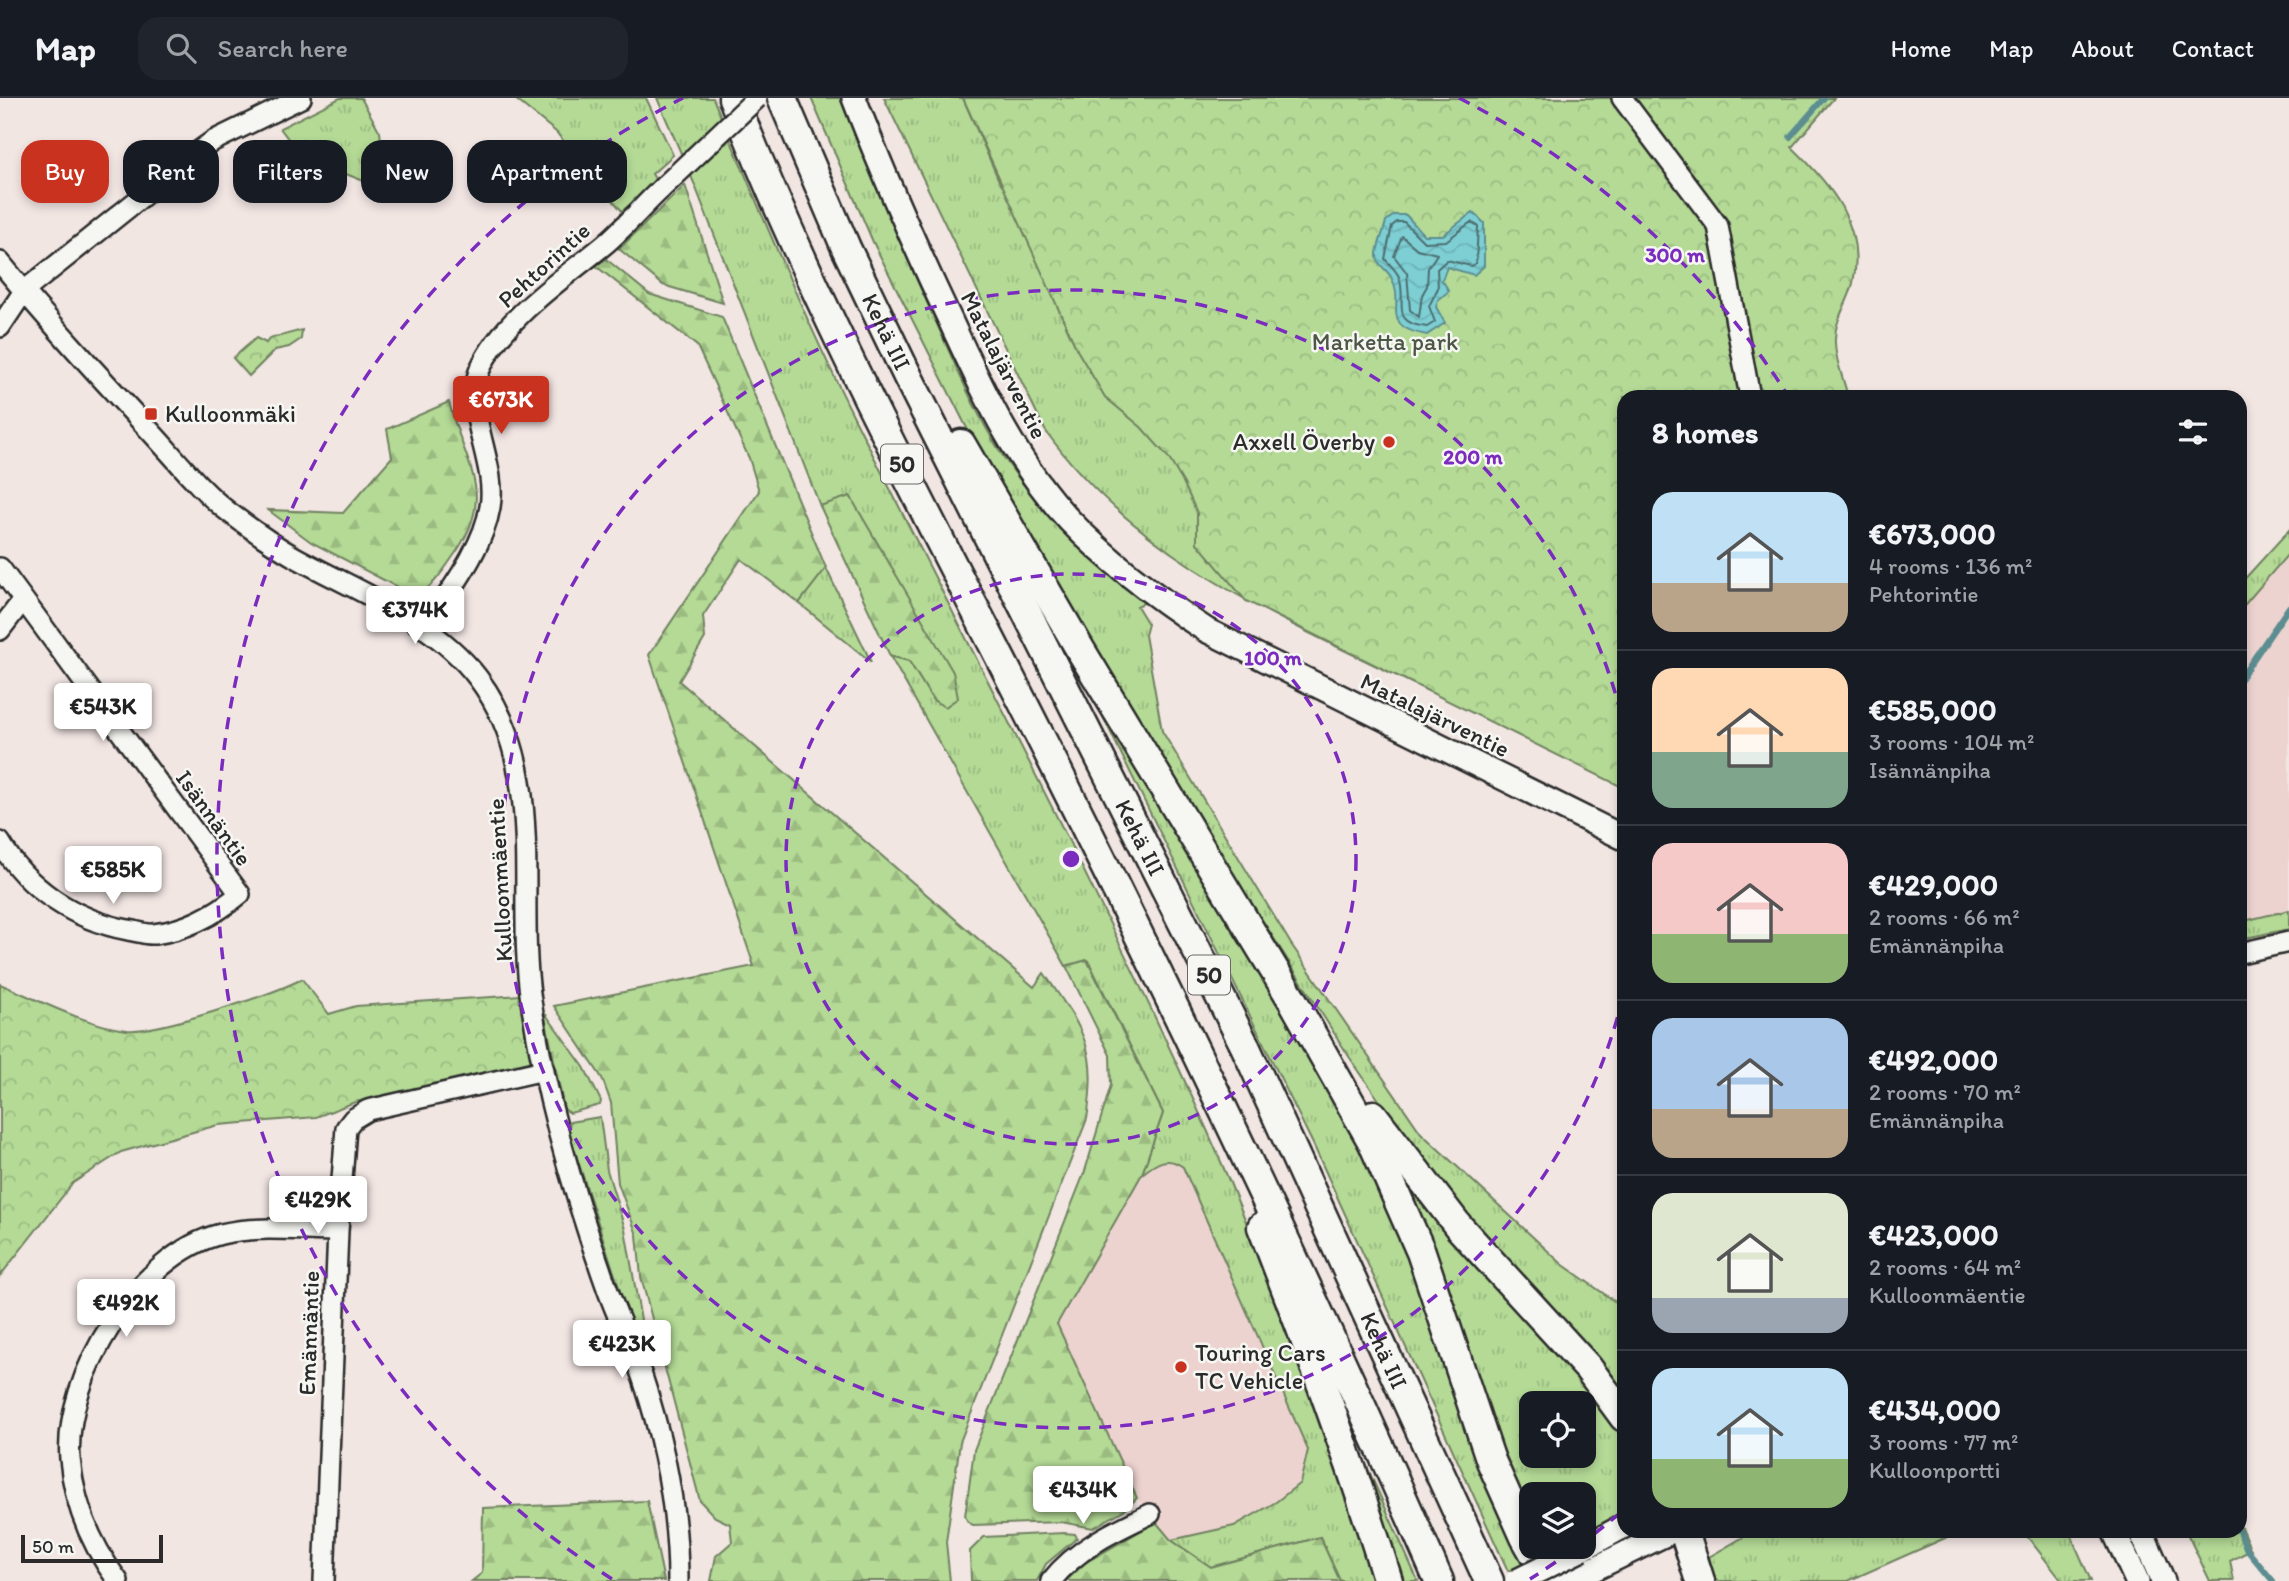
<!DOCTYPE html>
<html lang="en">
<head>
<meta charset="utf-8">
<style>
  :root { --surface:#171b24; --page:#20242c; --text:#f1f3f6; --muted:#9ea1a6; --line:#363941; --accent:#c8321e }
  body { margin:0; font-family:Itim,sans-serif; background:var(--page); color:var(--text); height:100vh; display:flex; flex-direction:column; font-size:26px; white-space:nowrap }
  * { box-sizing:border-box; margin:0 }
  p { font-size:23px; color:var(--muted) }
  .icon { flex:none; width:38px; height:38px; fill:none; stroke:currentColor; stroke-width:2; stroke-linecap:round; stroke-linejoin:round }
  .map { position:relative; flex:1; overflow:hidden }
  .sheet { position:absolute; left:1617px; top:292px; width:630px; height:1148px; display:flex; flex-direction:column; background:var(--surface); border-radius:21px; box-shadow:0 4px 10px #0003 }
  .sheet>* { flex:none }
  .banner { position:absolute; left:21px; top:42px; width:665px; height:63px; display:flex; gap:14px }
  .controls { position:absolute; left:1519px; top:1293px; display:grid; gap:14px }
  .controls a { display:grid; place-items:center; width:77px; height:77px; border-radius:14px; background:var(--surface); box-shadow:0 4px 10px #0003; font-size:35px }
  .scale { position:absolute; left:21px; bottom:18px; width:142px; box-sizing:border-box; padding-left:7px; border:4px solid #2b2b2b; border-top:0; font-size:19px; line-height:24px; white-space:nowrap; color:#2b2b2b; -webkit-text-stroke:5px #f6f6f2; paint-order:stroke }
  .price { position:absolute; translate:-50% -60px; padding:0 16px; border-radius:7px; background:#fff; color:#222; font-size:23px; line-height:46px; filter:drop-shadow(0 2px 4px #0008) }
  .price::after { content:''; position:absolute; left:50%; top:42px; width:21px; height:16px; margin-left:-10px; background:inherit; clip-path:polygon(0 0,100% 0,50% 100%) }
  .price.on { background:var(--accent); color:#fff }
  ul { padding:0; list-style:none }
  li { display:flex; align-items:center; gap:21px; height:175px; padding:0 35px }
  li+li { border-top:2px solid var(--line) }
  li span { display:grid; place-items:center; flex:none; width:196px; height:140px; border-radius:21px; color:#555 }
  li>.icon { margin-inline-start:auto }
  span .icon { width:84px; height:84px; fill:#fffc; stroke-width:1 }
  li b { font-size:30px }
  h2 { display:flex; justify-content:space-between; align-items:center; height:84px; padding:0 35px; font-size:30px }
  .chip { padding:0 24px; border-radius:21px; background:var(--surface); box-shadow:0 4px 10px #0003; font-size:24px; line-height:63px }
  .chip.on { background:var(--accent); color:#fff }
  header { display:flex; align-items:center; gap:42px; box-sizing:border-box; height:98px; padding:0 35px; background:var(--surface); border-bottom:2px solid var(--line) }
  header strong { font-size:33px }
  nav { display:flex; gap:38px; margin-inline-start:auto; font-size:24px }
  .search { width:490px; height:63px; background:var(--page); display:flex; align-items:center; gap:18px; box-sizing:border-box; padding:0 24px; border-radius:21px; color:var(--muted); font-size:26px }
  .map>svg:first-child { display:block }
</style>
</head>
<body>
<header>
<strong>Map</strong>
<div class="search"><svg class="icon" aria-label="search" viewBox="0 0 24 24"><circle cx="10" cy="10" r="6"/><path d="M15 15l6 6"/></svg>Search here</div>
<nav><a>Home</a><a>Map</a><a>About</a><a>Contact</a></nav>
</header>
<div class="map">
<svg width="2289" height="1483" viewBox="0 0 2289 1483">
  <defs>
    <pattern id="grass-tufts" width="24" height="20" patternUnits="userSpaceOnUse" patternTransform="scale(1.75)"><rect width="24" height="20" fill="#b4da96"/><path d="M3 7l-1-3M5 7V3M7 7l1-3M15 17l-1-3M17 17v-4M19 17l1-3" fill="none" stroke="#9bbb81"/></pattern>
    <pattern id="forest-firs" width="22" height="20" patternUnits="userSpaceOnUse" patternTransform="scale(1.75)"><rect width="22" height="20" fill="#b4da96"/><path d="M5 1l3.5 6h-7zM16 11l3.5 6h-7z" fill="#9bbb81"/></pattern>
    <pattern id="park-crowns" width="20" height="18" patternUnits="userSpaceOnUse" patternTransform="scale(1.75)"><rect width="20" height="18" fill="#b4da96"/><path d="M2 6a3 3 0 1 1 6 0M12 15a3 3 0 1 1 6 0" fill="none" stroke="#9bbb81"/></pattern>
    <pattern id="water-waves" width="16" height="10" patternUnits="userSpaceOnUse" patternTransform="scale(1.75)"><rect width="16" height="10" fill="#7dcfd4"/><path d="M0 5q4-4 8 0t8 0" fill="none" stroke="#6cb2b6"/></pattern>
  </defs>
  <rect width="100%" height="100%" fill="#f2e6e3"/>
  <filter id="ink" filterUnits="userSpaceOnUse"><feTurbulence type="fractalNoise" baseFrequency=".0143" numOctaves="2"/><feDisplacementMap in="SourceGraphic" scale="14" xChannelSelector="R" yChannelSelector="G"/><feConvolveMatrix kernelMatrix="1 2 1 2 8 2 1 2 1" color-interpolation-filters="sRGB"/></filter>
  <g filter="url(#ink)">
    <path fill="#edd3d0" d="M 2289,455 L 2289,812 L 2240,824 L 2240,512 Z
      M 1165,1062 L 1183,1068 L 1308,1352 L 1300,1385 L 1276,1404 L 1234,1428 L 1171,1442 L 1137,1400 L 1057,1226 L 1142,1076 Z"/>
    <path fill="url(#grass-tufts)" stroke="#708260" stroke-width="2" fill-rule="evenodd" d="M 340,0 L 361,0 L 380,34 L 382,49 L 366,74 L 369,85 L 302,59 L 280,30 Z
      M 514,0 L 646,0 L 673,57 L 652,76 L 657,84 L 622,113 L 556,34 Z
      M 657,0 L 713,0 C 758,108 803,217 855,321 C 973,558 1099,791 1207,1032 C 1273,1179 1323,1331 1377,1483 L 1340,1483 L 1320,1439 L 1211,1469 L 1171,1442 L 1234,1428 L 1276,1404 L 1300,1385 L 1308,1352 L 1183,1069 C 1167,1057 1156,1065 1142,1076 L 1163,1015 L 1088,862 L 1066,868 L 890,558 L 909,563 L 933,602 L 945,608 L 851,399 L 820,408 L 694,85 Z
      M 811,0 L 840,0 C 870,76 902,150 936,224 C 959,275 981,329 1014,374 C 1051,425 1098,464 1146,504 L 1137,508 L 1148,526 L 1145,537 L 1162,633 L 1291,846 L 1421,1035 L 1562,1166 L 1624,1210 L 1624,1297 L 1470,1125 L 1416,1056 L 1350,960 L 1185,701 L 981,358 L 873,144 Z
      M 884,0 L 963,0 L 1000,85 L 1432,595 C 1289,524 1141,466 1045,332 Z
      M 2289,432 L 2289,455 L 2240,512 L 2240,486 Z
      M 826,470 L 871,564 L 799,505 Z
      M 1081,574 L 1376,1073 L 1529,1464 L 1508,1473 L 1313,1046 Z
      M 2289,812 L 2289,831 L 2240,841 L 2240,824 Z
      M 544,914 L 584,969 L 601,1003 L 600,1007 L 570,1015 L 564,1011 Z
      M 600,1019 L 607,1072 L 625,1131 L 646,1251 L 632,1230 L 568,1032 L 570,1024 Z
      M 1405,1084 L 1410,1084 L 1605,1306 L 1624,1335 L 1624,1415 L 1621,1418 L 1595,1431 L 1584,1416 L 1584,1396 L 1531,1396 L 1531,1416 L 1497,1337 ZM 1531,1306 L 1584,1306 L 1584,1358 L 1531,1358 Z
      M 1364,1362 L 1418,1483 L 1401,1483 Z
      M 2240,1427 L 2251,1452 L 2230,1463 L 2234,1483 L 2210,1483 L 2186,1433 L 2240,1433 Z
      M 1754,1433 L 1961,1433 L 1848,1483 L 1716,1483 L 1709,1459 Z
      M 2023,1433 L 2069,1433 L 2091,1483 L 2062,1483 Z"/>
    <path fill="url(#forest-firs)" stroke="#708260" stroke-width="2" d="M 685,87 L 723,205 L 663,187 L 619,151 Z
      M 606,161 L 649,196 L 722,219 L 826,470 L 799,505 L 741,461 L 703,518 L 705,540 L 679,583 L 1034,889 L 1044,875 C 1084,933 1098,949 1087,1021 L 960,1344 L 946,1444 L 950,1483 L 711,1483 L 716,1458 L 732,1444 L 730,1426 L 715,1419 L 700,1403 L 641,1179 L 637,1137 L 618,1085 L 611,1005 L 602,980 L 554,908 L 754,868 L 649,557 L 759,393 L 749,360 L 697,248 L 596,168 Z
      M 449,304 C 465,370 499,396 452,460 C 441,476 432,489 416,499 L 311,444 L 268,412 L 343,415 L 392,359 L 387,331 Z
      M 850,398 L 953,574 L 958,600 L 945,609 L 933,602 L 909,563 L 890,558 L 820,408 Z
      M 1087,862 L 1163,1015 L 1142,1076 L 1057,1226 L 1137,1400 L 1124,1412 L 1093,1430 L 1061,1424 L 973,1427 L 968,1424 L 965,1418 L 974,1352 L 1085,1073 L 1111,987 L 1110,957 L 1066,868 Z
      M 647,1403 L 664,1483 L 472,1483 L 482,1475 L 483,1410 Z
      M 1156,1424 L 1171,1442 L 1211,1469 L 1320,1439 L 1340,1483 L 1066,1483 L 1085,1465 Z
      M 1064,1435 L 1075,1436 L 1077,1440 L 1046,1466 L 1037,1483 L 971,1483 L 970,1453 L 984,1439 Z"/>
    <path fill="url(#park-crowns)" stroke="#708260" stroke-width="2" d="M 963,0 L 1834,0 L 1792,49 C 1830,86 1866,127 1853,185 C 1849,204 1835,220 1835,241 C 1834,259 1844,282 1848,299 L 1624,299 L 1624,690 L 1246,503 L 1197,445 L 1197,415 L 1184,386 L 1168,359 L 1141,329 L 1105,299 L 1077,252 Z
      M 302,232 L 301,241 L 289,249 L 275,252 L 249,278 L 233,260 L 256,240 L 266,245 L 269,241 Z
      M 302,881 L 329,916 L 356,908 L 521,897 L 532,966 L 355,1004 L 316,1019 L 218,1027 L 121,1054 L 73,1085 L 0,1178 L 0,886 C 36,901 88,928 127,932 C 157,935 273,896 302,881 Z"/>
    <path fill="url(#water-waves)" stroke="#5c8d90" stroke-width="2" d="M 1473,114 L 1484,125 L 1484,168 L 1474,177 L 1447,169 L 1442,182 L 1449,193 L 1438,202 L 1436,209 L 1445,225 L 1427,237 C 1377,228 1407,207 1391,179 C 1387,171 1376,167 1377,156 C 1378,145 1384,134 1386,123 L 1394,117 L 1406,117 L 1424,137 L 1443,137 Z"/>
    <g fill="none" stroke-linecap="round" stroke-linejoin="round">
      <path stroke="#4c6d6f" stroke-width="2" d="M 1397,124 L 1404,124 L 1424,144 L 1446,143 L 1471,124 L 1478,128 L 1476,165 L 1471,168 L 1447,162 L 1437,171 L 1438,190 L 1429,208 L 1435,224 L 1427,229 C 1388,225 1408,204 1399,179 C 1396,172 1390,167 1385,161 L 1392,128 Z
        M 1402,138 L 1417,151 L 1437,156 L 1428,170 L 1427,188 L 1422,197 L 1419,219 L 1410,212 L 1407,175 L 1394,158 Z"/>
      <path stroke="#5c8d90" stroke-width="6" d="M 1790,39 L 1824,0
        M 2240,581 L 2289,509
        M 2239,1433 L 2247,1452 L 2273,1483"/>
      <defs>
        <path id="minor" d="M 1622,0 L 1718,128 L 1750,299
          M 0,164 C 48,223 100,279 152,335 C 177,362 201,393 230,415 C 251,431 272,446 295,459 C 358,494 433,521 478,580 C 549,674 515,796 531,903 C 546,1003 574,1098 608,1193 C 619,1223 633,1251 643,1281 C 665,1347 678,1413 678,1483
          M 0,229 L 24,193 L 199,53 L 213,43 L 301,0
          M 0,470 L 240,796 C 216,816 186,832 154,836 C 146,837 136,833 128,832 C 75,822 27,791 0,744
          M 425,531 C 448,495 483,452 490,409 C 498,365 462,314 480,271 C 502,221 563,181 604,147 C 624,130 642,109 661,91
          M 0,532 L 23,502
          M 2240,855 L 2289,844
          M 118,1483 C 92,1448 74,1406 70,1361 C 63,1279 139,1156 221,1136 C 257,1127 301,1133 338,1133
          M 324,1483 L 338,1133 L 346,1030 L 353,1021 L 368,1012 L 544,972
          M 1051,1483 C 1076,1451 1114,1433 1150,1416"/>
        <path id="major" d="M 854,0 C 883,76 916,150 951,224 C 983,293 1016,366 1070,423 C 1110,465 1157,500 1206,532 L 1624,740
          M 2114,1433 L 2137,1483
          M 2141,1433 L 2163,1483
          M 1582,1451 L 1624,1428
          M 1569,1483 L 1672,1433"/>
        <g id="highway">
          <path d="M 733,0 C 823,228 942,443 1052,662 C 1188,933 1318,1205 1439,1483"/>
          <path id="s1" d="M 782,0 L 846,150 L 909,281 L 1245,948 L 1489,1483"/>
          <path d="M 961,346 L 1080,551 L 1293,903 L 1373,1045 L 1421,1154 L 1491,1363 L 1525,1439 L 1550,1483"/>
          <path d="M 1373,1017 L 1459,1129 L 1588,1270 L 1624,1319"/>
          <path d="M 1262,1129 C 1308,1246 1351,1363 1388,1483"/>
          <path d="M 1684,1433 L 1700,1483"/>
        </g>
      </defs>
      <use href="#minor" stroke="#2b2b2b" stroke-width="24"/>
      <use href="#major" stroke="#2b2b2b" stroke-width="28"/>
      <use href="#highway" stroke="#2b2b2b" stroke-width="33"/>
      <use href="#minor" stroke="#f6f6f2" stroke-width="19"/>
      <use href="#major" stroke="#f6f6f2" stroke-width="23"/>
      <use href="#highway" stroke="#f6f6f2" stroke-width="28"/>
      <defs>
        <path id="minor-bridge" d="M 661,91 L 757,0"/>
        <path id="major-bridge" d="M 1517,1483 L 1582,1451"/>
      </defs>
      <use href="#minor-bridge" stroke="#2b2b2b" stroke-width="24" stroke-linecap="butt"/>
      <use href="#major-bridge" stroke="#2b2b2b" stroke-width="28" stroke-linecap="butt"/>
      <use href="#minor-bridge" stroke="#f6f6f2" stroke-width="19"/>
      <use href="#major-bridge" stroke="#f6f6f2" stroke-width="23"/>
    </g>
  </g>
  <g fill="none" stroke="#7b2cbf" stroke-width="3.5" stroke-dasharray="12 9">
    <circle cx="1071" cy="761" r="285"/>
    <path d="M1623 899A569 569 0 1 1 1623 623"/>
    <path d="M1620 1415A854 854 0 0 1 1585 1443M1573 1452A854 854 0 0 1 1530 1481M612 1481A854 854 0 0 1 683 0M1459 0A854 854 0 0 1 1787 296"/>
  </g>
  <g fill="#c8321e" stroke="#f6f6f2" stroke-width="2.5">
    <rect x="144" y="309" width="14" height="14" rx="3.5"/>
    <circle cx="1389" cy="344" r="7"/>
    <circle cx="1181" cy="1269" r="7"/>
  </g>
  <g text-anchor="middle" stroke-width="5" stroke-linejoin="round" paint-order="stroke">
    <g fill="#f6f6f2" stroke="#686867" stroke-width="2">
      <rect x="881" y="346.5" width="42" height="39" rx="5"/>
      <rect x="1188" y="857.5" width="42" height="39" rx="5"/>
    </g>
    <g font-size="23" font-weight="bold" fill="#2b2b2b">
      <text x="902" y="374">50</text>
      <text x="1209" y="885">50</text>
    </g>
    <g font-size="24" fill="#2b2b2b" stroke="#f6f6f2">
      <text transform="translate(544 167) rotate(-42)" y="8">Pehtorintie</text>
      <text dy="8" stroke="none"><textPath href="#s1" startOffset="256">Kehä III</textPath></text>
      <text transform="translate(1004 267) rotate(63)" y="8">Matalajärventie</text>
      <text transform="translate(1435 617) rotate(26)" y="8">Matalajärventie</text>
      <text transform="translate(214 720) rotate(54)" y="8">Isännäntie</text>
      <text dy="8" stroke="none"><textPath href="#s1" startOffset="822">Kehä III</textPath></text>
      <text transform="translate(500 782) rotate(-93)" y="8">Kulloonmäentie</text>
      <text transform="translate(309 1235) rotate(-88)" y="8">Emännäntie</text>
      <text dy="8" stroke="none"><textPath href="#s1" startOffset="1390">Kehä III</textPath></text>
    </g>
    <g font-size="24" fill="#4d5746" stroke="#f6f6f2">
      <text x="1385" y="252">Marketta park</text>
    </g>
    <g font-size="24" fill="#2b2b2b" stroke="#f6f6f2" text-anchor="start">
      <text x="165" y="324">Kulloonmäki</text>
      <text x="1375" y="352" text-anchor="end">Axxell Överby</text>
      <text x="1195" y="1263">Touring Cars<tspan x="1195" dy="28">TC Vehicle</tspan></text>
    </g>
  </g>
  <circle cx="1071" cy="761" r="10" fill="#7b2cbf" stroke="#f6f6f2" stroke-width="3.5"/>
  <g font-size="21" text-anchor="middle" font-weight="bold" fill="#7b2cbf" stroke="#f6f6f2" stroke-width="5" stroke-linejoin="round" paint-order="stroke">
    <text x="1675" y="164">300 m</text>
    <text x="1473" y="366">200 m</text>
    <text x="1273" y="567">100 m</text>
  </g>
</svg>
<div class="controls">
<a><svg class="icon" aria-label="locate" viewBox="0 0 24 24"><circle cx="12" cy="12" r="6"/><path d="M12 2v4M12 18v4M2 12h4M18 12h4"/></svg></a>
<a><svg class="icon" aria-label="layers" viewBox="0 0 24 24"><path d="M12 4l9 5-9 5-9-5zM3 14l9 5 9-5"/></svg></a>
</div>
<div class="scale">50 m</div>
<b class="price on" style="left:501px;top:338px">€673K</b>
<b class="price" style="left:415px;top:548px">€374K</b>
<b class="price" style="left:103px;top:645px">€543K</b>
<b class="price" style="left:113px;top:808px">€585K</b>
<b class="price" style="left:318px;top:1138px">€429K</b>
<b class="price" style="left:126px;top:1241px">€492K</b>
<b class="price" style="left:622px;top:1282px">€423K</b>
<b class="price" style="left:1083px;top:1428px">€434K</b>
<div class="banner">
<a class="chip on">Buy</a>
<a class="chip">Rent</a>
<a class="chip">Filters</a>
<a class="chip">New</a>
<a class="chip">Apartment</a>
</div>
<section class="sheet">
<h2>8 homes<svg class="icon" aria-label="filters" viewBox="0 0 24 24"><path d="M4 7h16M4 17h16"/><circle cx="9" cy="7" r="2"/><circle cx="15" cy="17" r="2"/></svg></h2>
<ul>
<li><span style="background:linear-gradient(#bfe0f5 65%,#b9a48a 0)"><svg class="icon" aria-label="home" viewBox="0 0 24 24"><path d="M3 11l9-7 9 7M6 9v11h12V9"/></svg></span><div><b>€673,000</b><p>4 rooms · 136 m²</p><p>Pehtorintie</p></div></li>
<li><span style="background:linear-gradient(#ffd9b3 60%,#7fa58c 0)"><svg class="icon" aria-label="home" viewBox="0 0 24 24"><path d="M3 11l9-7 9 7M6 9v11h12V9"/></svg></span><div><b>€585,000</b><p>3 rooms · 104 m²</p><p>Isännänpiha</p></div></li>
<li><span style="background:linear-gradient(#f6c9c9 65%,#8fb573 0)"><svg class="icon" aria-label="home" viewBox="0 0 24 24"><path d="M3 11l9-7 9 7M6 9v11h12V9"/></svg></span><div><b>€429,000</b><p>2 rooms · 66 m²</p><p>Emännänpiha</p></div></li>
<li><span style="background:linear-gradient(#a9c7e8 65%,#b9a48a 0)"><svg class="icon" aria-label="home" viewBox="0 0 24 24"><path d="M3 11l9-7 9 7M6 9v11h12V9"/></svg></span><div><b>€492,000</b><p>2 rooms · 70 m²</p><p>Emännänpiha</p></div></li>
<li><span style="background:linear-gradient(#dfe7d0 75%,#9aa5b1 0)"><svg class="icon" aria-label="home" viewBox="0 0 24 24"><path d="M3 11l9-7 9 7M6 9v11h12V9"/></svg></span><div><b>€423,000</b><p>2 rooms · 64 m²</p><p>Kulloonmäentie</p></div></li>
<li><span style="background:linear-gradient(#bfe0f5 65%,#8fb573 0)"><svg class="icon" aria-label="home" viewBox="0 0 24 24"><path d="M3 11l9-7 9 7M6 9v11h12V9"/></svg></span><div><b>€434,000</b><p>3 rooms · 77 m²</p><p>Kulloonportti</p></div></li>
</ul>
</section>
</div>
</body>
</html>
